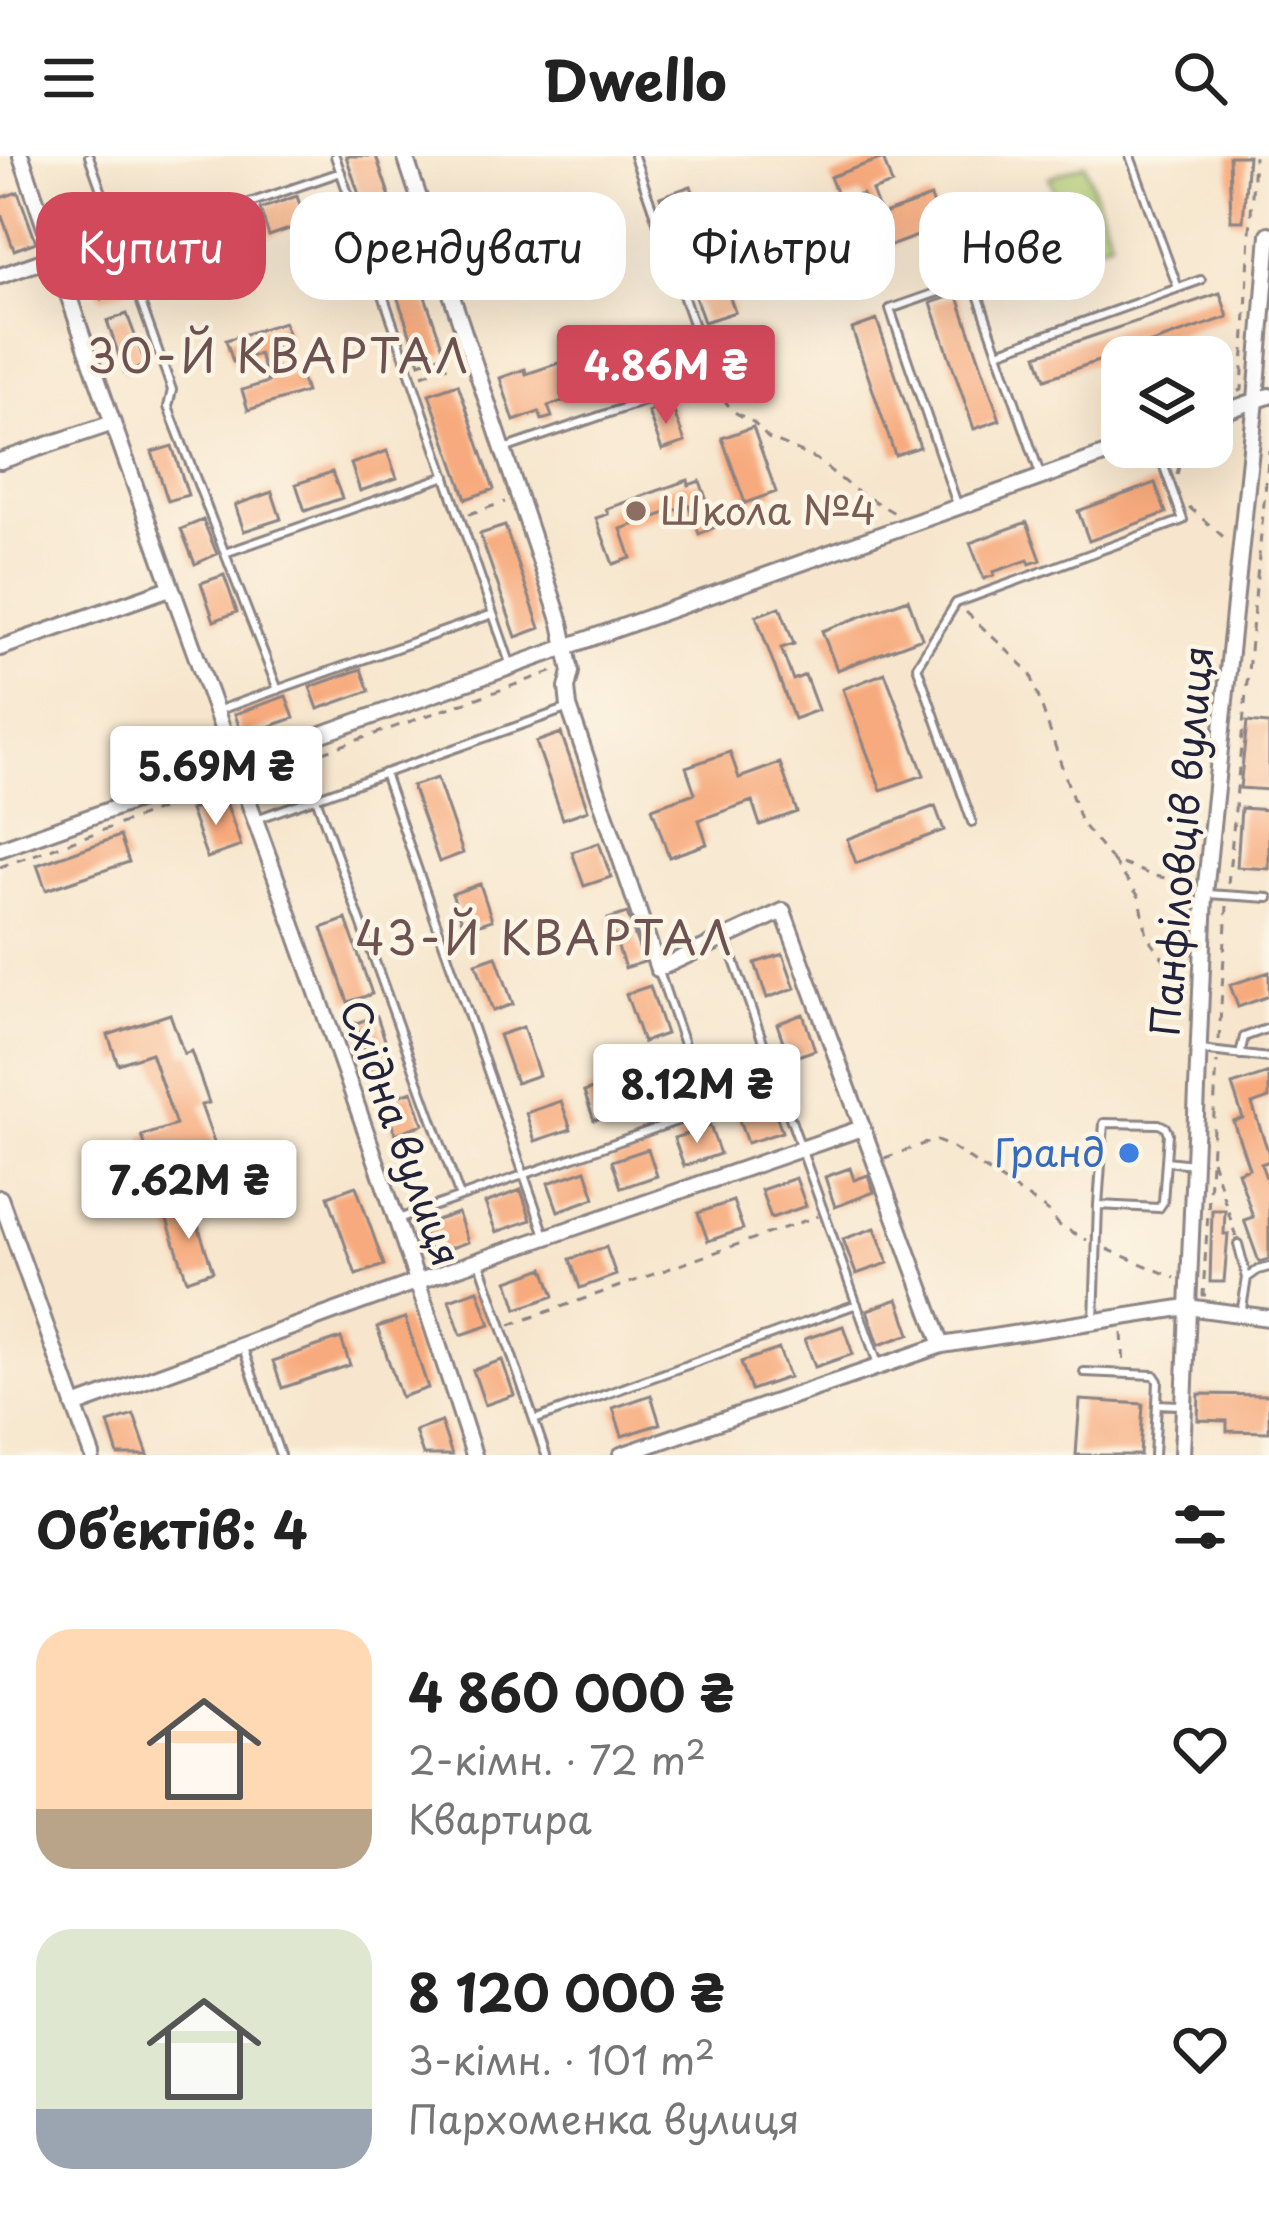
<!DOCTYPE html>
<html lang="uk">
<head>
<meta charset="utf-8">
<style>
  :root { --surface:#fff; --page:#f6f6f6; --text:#222; --muted:#767676; --accent:#d1495b }
  body { margin:0; font-family:"Playpen Sans",sans-serif; background:var(--page); color:var(--text); height:100vh; display:flex; flex-direction:column; font-size:45px; white-space:nowrap }
  * { box-sizing:border-box; margin:0 }
  p { font-size:39px; color:var(--muted) }
  .icon { flex:none; width:66px; height:66px; fill:none; stroke:currentColor; stroke-width:2; stroke-linecap:round; stroke-linejoin:round }
  .map { position:relative; height:1299px; overflow:hidden }
  .details { display:flex; flex-direction:column; background:var(--surface); flex:1 }
  .details>* { flex:none }
  .banner { position:absolute; left:36px; top:36px; width:1197px; height:108px; display:flex; gap:24px }
  .buttons { position:absolute; left:1101px; top:180px; display:grid; gap:24px }
  .buttons a { display:grid; place-items:center; width:132px; height:132px; border-radius:24px; background:var(--surface); box-shadow:0 12px 48px #0002; font-size:60px }
  .price { position:absolute; translate:-50% -102px; padding:0 27px; border-radius:12px; background:#fff; color:#222; font-size:39px; line-height:78px; filter:drop-shadow(0 3px 6px #0008) }
  .price::after { content:''; position:absolute; left:50%; top:72px; width:36px; height:27px; margin-left:-18px; background:inherit; clip-path:polygon(0 0,100% 0,50% 100%) }
  .price.current { background:var(--accent); color:#fff }
  ul { padding:0; list-style:none }
  li { display:flex; align-items:center; gap:36px; height:300px; padding:0 36px }
  li span { display:grid; place-items:center; flex:none; width:336px; height:240px; border-radius:36px; color:#555 }
  li>.icon { margin-inline-start:auto }
  span .icon { width:144px; height:144px; fill:#fffc; stroke-width:1 }
  li b { font-size:51px }
  h2 { display:flex; justify-content:space-between; align-items:center; height:144px; padding:0 36px; font-size:51px }
  .chip { padding:0 42px; border-radius:36px; background:var(--surface); box-shadow:0 12px 48px #0002; font-size:42px; line-height:108px }
  .chip.current { background:var(--accent); color:#fff }
  header { display:flex; justify-content:space-between; align-items:center; height:156px; padding:0 36px; background:var(--surface); font-size:54px; font-weight:700 }
  .map>svg:first-child { display:block }
</style>
</head>
<body>
<header><svg class="icon" aria-label="menu" viewBox="0 0 24 24"><path d="M4 6h16M4 12h16M4 18h16"/></svg>Dwello<svg class="icon" aria-label="search" viewBox="0 0 24 24"><circle cx="10" cy="10" r="6"/><path d="M15 15l6 6"/></svg></header>
<div class="map">
<svg width="1269" height="1299" viewBox="0 0 1269 1299">
  <rect width="100%" height="100%" fill="#fcf5e5"/>
  <filter id="ink" filterUnits="userSpaceOnUse"><feTurbulence type="fractalNoise" baseFrequency=".00833" numOctaves="2"/><feDisplacementMap in="SourceGraphic" scale="24" xChannelSelector="R" yChannelSelector="G"/><feConvolveMatrix kernelMatrix="1 2 1 2 8 2 1 2 1" color-interpolation-filters="sRGB"/></filter>
  <filter id="wash" filterUnits="userSpaceOnUse"><feTurbulence type="fractalNoise" baseFrequency=".004" numOctaves="4" result="noise"/><feDisplacementMap in="SourceGraphic" scale="48" xChannelSelector="R" yChannelSelector="G"/><feGaussianBlur stdDeviation="2.7" result="paint"/><feColorMatrix in="noise" values="0 0 0 0 0 0 0 0 0 0 0 0 0 0 0 0 0 1.4 0 .05"/><feComposite in="paint" operator="in"/></filter>
  <g filter="url(#wash)">
    <rect width="100%" height="100%" fill="#f7e6cd"/>
    <path fill="#afcb71" stroke="#687656" stroke-width="3" d="M 1085,8 L 1111,84 L 1075,97 L 1049,21 Z"/>
    <g id="blocks">
      <path fill="#f7aa7d" d="M 346,0 L 376,0 L 397,62 L 370,71 Z
        M 1229,0 L 1248,0 L 1243,65 L 1231,65 Z
        M 883,2 L 892,28 L 872,35 L 881,59 L 931,41 L 942,71 L 846,106 L 835,76 L 870,63 L 862,38 L 840,46 L 830,21 Z
        M 691,30 L 735,156 L 704,166 L 660,41 Z
        M 18,36 L 36,86 L 14,94 L 0,55 L 0,42 Z
        M 92,38 L 106,76 L 78,86 L 64,48 Z
        M 297,40 L 306,67 L 269,80 L 260,53 Z
        M 242,61 L 251,88 L 214,101 L 205,74 Z
        M 181,81 L 190,108 L 154,121 L 144,94 Z
        M 409,94 L 445,198 L 420,207 L 384,102 Z
        M 114,98 L 127,134 L 101,143 L 88,107 Z
        M 1220,137 L 1228,161 L 1045,223 L 1037,199 Z
        M 957,138 L 1000,264 L 974,273 L 931,147 Z
        M 127,158 L 146,209 L 125,217 L 107,165 Z
        M 877,164 L 920,291 L 895,299 L 852,173 Z
        M 284,166 L 291,188 L 270,195 L 279,221 L 299,215 L 306,236 L 248,254 L 242,234 L 268,226 L 259,198 L 233,206 L 226,184 Z
        M 630,177 L 643,218 L 548,250 L 552,261 L 542,264 L 539,256 L 514,265 L 500,222 L 525,213 L 526,218 L 562,206 L 565,214 L 611,199 L 607,185 Z
        M 458,228 L 494,333 L 466,343 L 429,238 Z
        M 671,248 L 685,286 L 662,294 L 648,256 Z
        M 753,271 L 776,336 L 745,347 L 722,282 Z
        M 172,290 L 188,339 L 168,345 L 152,296 Z
        M 387,295 L 397,322 L 360,335 L 351,308 Z
        M 332,316 L 342,342 L 305,355 L 296,328 Z
        M 688,324 L 689,329 L 700,325 L 716,371 L 699,378 L 689,349 L 621,373 L 631,402 L 613,408 L 596,362 L 608,358 L 606,353 Z
        M 1155,327 L 1166,357 L 1089,385 L 1078,355 Z
        M 272,336 L 281,363 L 244,375 L 235,349 Z
        M 203,364 L 217,398 L 195,408 L 181,373 Z
        M 1027,366 L 1041,404 L 1030,408 L 1028,404 L 993,416 L 994,419 L 984,423 L 970,387 Z
        M 505,370 L 540,472 L 516,481 L 480,378 Z
        M 224,419 L 237,456 L 214,465 L 201,427 Z
        M 908,443 L 922,482 L 837,514 L 822,475 Z
        M 780,451 L 794,488 L 781,492 L 793,524 L 805,519 L 818,554 L 794,563 L 756,460 Z
        M 361,513 L 369,535 L 318,553 L 310,531 Z
        M 885,517 L 924,619 L 881,634 L 843,533 Z
        M 286,540 L 294,562 L 242,580 L 235,558 Z
        M 1247,566 L 1269,568 L 1269,634 L 1240,632 Z
        M 561,577 L 588,654 L 563,663 L 536,586 Z
        M 730,596 L 739,622 L 780,607 L 797,656 L 760,669 L 752,645 L 699,664 L 707,688 L 669,701 L 652,652 L 695,637 L 686,611 Z
        M 437,622 L 463,697 L 439,706 L 412,630 Z
        M 225,643 L 241,690 L 207,702 L 190,654 Z
        M 935,650 L 944,674 L 856,707 L 847,683 Z
        M 1241,652 L 1269,654 L 1269,713 L 1237,711 Z
        M 120,680 L 129,706 L 46,734 L 37,709 Z
        M 599,687 L 611,721 L 584,730 L 572,696 Z
        M 480,728 L 492,764 L 465,773 L 452,738 Z
        M 627,757 L 644,806 L 625,812 L 608,763 Z
        M 346,763 L 372,838 L 348,846 L 322,772 Z
        M 783,798 L 795,832 L 767,842 L 755,807 Z
        M 496,800 L 513,848 L 493,855 L 476,807 Z
        M 1269,816 L 1269,840 L 1238,851 L 1230,829 Z
        M 650,830 L 666,878 L 643,886 L 626,838 Z
        M 170,858 L 184,898 L 191,895 L 209,947 L 201,949 L 215,989 L 152,1010 L 142,980 L 176,969 L 151,897 L 118,908 L 108,879 Z
        M 803,858 L 815,894 L 789,903 L 777,868 Z
        M 377,860 L 394,911 L 373,918 L 356,867 Z
        M 523,871 L 539,919 L 516,927 L 499,879 Z
        M 675,905 L 684,932 L 651,944 L 641,916 Z
        M 1269,917 L 1269,942 L 1252,948 L 1269,998 L 1269,1005 L 1261,1008 L 1269,1030 L 1269,1103 L 1259,1106 L 1244,1064 L 1253,1061 L 1238,1016 L 1249,1012 L 1233,965 L 1243,962 L 1232,929 Z
        M 618,924 L 628,953 L 594,964 L 584,936 Z
        M 412,935 L 423,968 L 395,978 L 384,945 Z
        M 561,945 L 571,973 L 535,985 L 526,957 Z
        M 772,947 L 782,976 L 747,987 L 737,959 Z
        M 710,970 L 720,998 L 684,1010 L 674,982 Z
        M 648,993 L 657,1020 L 621,1032 L 612,1005 Z
        M 850,1012 L 854,1024 L 868,1019 L 874,1036 L 835,1051 L 825,1021 Z
        M 586,1014 L 595,1042 L 558,1055 L 548,1027 Z
        M 796,1022 L 806,1050 L 771,1062 L 761,1034 Z
        M 356,1030 L 384,1109 L 356,1119 L 328,1040 Z
        M 521,1034 L 531,1064 L 496,1076 L 485,1047 Z
        M 733,1045 L 743,1073 L 708,1085 L 698,1057 Z
        M 191,1049 L 213,1115 L 187,1124 L 165,1058 Z
        M 1212,1054 L 1225,1054 L 1224,1078 L 1228,1078 L 1224,1126 L 1210,1126 Z
        M 458,1057 L 468,1086 L 431,1099 L 421,1069 Z
        M 875,1072 L 888,1107 L 856,1118 L 843,1083 Z
        M 606,1091 L 616,1119 L 580,1132 L 570,1103 Z
        M 544,1112 L 554,1140 L 517,1153 L 508,1125 Z
        M 478,1134 L 490,1169 L 461,1179 L 449,1144 Z
        M 898,1143 L 910,1178 L 879,1189 L 867,1154 Z
        M 405,1162 L 428,1232 L 401,1241 L 377,1171 Z
        M 843,1170 L 853,1198 L 815,1211 L 805,1183 Z
        M 341,1182 L 350,1209 L 282,1232 L 273,1205 Z
        M 779,1193 L 789,1221 L 751,1234 L 741,1206 Z
        M 502,1204 L 514,1239 L 485,1249 L 473,1214 Z
        M 1199,1238 L 1269,1239 L 1269,1276 L 1227,1275 L 1227,1265 L 1198,1264 Z
        M 651,1239 L 660,1268 L 622,1280 L 613,1252 Z
        M 1080,1244 L 1143,1248 L 1140,1299 L 1076,1299 Z
        M 134,1259 L 148,1299 L 118,1299 L 108,1267 Z
        M 441,1266 L 452,1299 L 423,1299 L 415,1275 Z"/>
    </g>
  </g>
  <g filter="url(#ink)">
    <use href="#blocks" fill-opacity="0" stroke="#8c8484" stroke-width="3"/>
    <g fill="none" stroke-linecap="round" stroke-linejoin="round">
      <defs>
        <path id="lane" d="M 89,0 L 172,234 L 168,251 L 278,534
          M 335,0 L 510,507
          M 634,0 L 717,236
          M 1130,0 L 1178,132
          M 123,90 L 341,16
          M 998,196 L 1201,124
          M 661,211 L 669,237
          M 507,292 L 685,231 L 701,192
          M 957,348 L 890,153 L 973,124 L 1041,321
          M 225,397 L 446,320
          M 219,554 L 493,458
          M 384,617 L 545,1079
          M 316,642 L 460,1041
          M 256,663 L 566,553
          M 972,666 L 917,510 L 956,447 L 1183,364 L 1157,291
          M 1208,738 L 1269,742
          M 727,785 L 878,1208
          M 659,816 L 707,955
          M 1201,894 L 1269,902
          M 1240,899 L 1244,881 L 1269,872
          M 1166,1005 L 1168,977 L 1165,971 L 1159,968 L 1104,967 L 1098,1049 L 1159,1052 L 1163,1046 L 1166,1005 L 1193,1008
          M 398,1063 L 779,929
          M 1238,1088 L 1247,1122
          M 479,1104 L 546,1299
          M 1241,1158 L 1247,1122 L 1258,1114 L 1269,1111
          M 1094,1165 L 1098,1049
          M 242,1189 L 280,1299
          M 1084,1216 L 1154,1219 L 1158,1225 L 1157,1248 L 1180,1249
          M 534,1264 L 857,1148
          M 1154,1299 L 1157,1248"/>
        <path id="street" d="M 21,0 C 166,435 335,862 474,1299
          M 405,0 L 561,467 L 571,516 L 567,532 L 569,551 L 658,813 L 783,755 L 942,1189
          M 0,120 L 54,101
          M 1212,260 L 1269,240
          M 0,305 L 113,267
          M 0,492 L 170,432
          M 0,693 L 1126,291
          M 0,1042 L 92,1299
          M 74,1250 L 419,1125 L 862,972
          M 621,1299 L 942,1189 L 1187,1151 L 1269,1162
          M 1182,1299 L 1205,738 L 1256,244 L 1269,78"/>
      </defs>
      <use href="#lane" stroke="#8c8484" stroke-width="12"/>
      <use href="#street" stroke="#8c8484" stroke-width="20"/>
      <path stroke="#8c8484" stroke-width="3" stroke-dasharray="9 9" stroke-linecap="butt" d="M 374,75 L 411,63
        M 422,219 L 459,206
        M 1221,241 L 1242,234 L 1254,0
        M 723,243 L 734,256 L 753,266 L 768,282 L 816,303 L 853,333 L 898,359
        M 1177,319 L 1183,291
        M 1189,351 L 1227,384
        M 469,358 L 505,346
        M 966,456 L 1030,516 L 1081,667 L 1112,704 L 1154,720 L 1194,727
        M 255,620 L 557,514
        M 1113,705 L 1140,742 L 1147,780 L 1187,836
        M 0,711 L 229,629
        M 1228,728 L 1269,294
        M 1219,884 L 1227,750
        M 885,1002 L 934,984 L 950,990 L 1048,1055 L 1059,1069 L 1087,1084
        M 1212,1004 L 1236,1081
        M 1107,1093 L 1175,1122
        M 1206,1139 L 1203,1139 L 1217,906
        M 510,1169 L 818,1060
        M 1122,1177 L 1124,1210"/>
      <use href="#lane" stroke="#fff" stroke-width="6"/>
      <use href="#street" stroke="#fff" stroke-width="14"/>
    </g>
  </g>
  <circle fill="#8d6e63" stroke="#fcf5e5" stroke-width="4.5" cx="636" cy="355" r="12"/>
  <circle fill="#3f7fe0" stroke="#fcf5e5" stroke-width="4.5" cx="1129" cy="997" r="12"/>
  <g text-anchor="middle" stroke-width="9" stroke-linejoin="round" paint-order="stroke">
    <g font-size="39" fill="#785e54" stroke="#fcf5e5" text-anchor="start">
      <text x="660" y="369">Школа №4</text>
    </g>
    <g font-size="39" fill="#22223b" stroke="#fcf5e5">
      <text transform="translate(1182 685) rotate(-85)" y="14">Панфіловців вулиця</text>
      <text transform="translate(400 977) rotate(70)" y="14">Східна вулиця</text>
    </g>
    <g font-size="39" fill="#366cbe" stroke="#fcf5e5" text-anchor="end">
      <text x="1105" y="1011">Гранд</text>
    </g>
    <g font-size="45" letter-spacing="3" fill="#6d5252" stroke="#fcf5e5">
      <text x="279" y="217">30-Й КВАРТАЛ</text>
      <text x="545" y="799">43-Й КВАРТАЛ</text>
    </g>
  </g>
</svg>
<div class="buttons">
<a><svg class="icon" aria-label="layers" viewBox="0 0 24 24"><path d="M12 4l9 5-9 5-9-5zM3 14l9 5 9-5"/></svg></a>
</div>
<b class="price current" style="left:666px;top:271px">4.86M ₴</b>
<b class="price" style="left:216px;top:672px">5.69M ₴</b>
<b class="price" style="left:697px;top:990px">8.12M ₴</b>
<b class="price" style="left:189px;top:1086px">7.62M ₴</b>
<div class="banner">
<a class="chip current">Купити</a>
<a class="chip">Орендувати</a>
<a class="chip">Фільтри</a>
<a class="chip">Нове</a>
</div>
</div>
<section class="details">
<h2>Об’єктів: 4<svg class="icon" aria-label="filters" viewBox="0 0 24 24"><path d="M4 7h16M4 17h16"/><circle cx="9" cy="7" r="2"/><circle cx="15" cy="17" r="2"/></svg></h2>
<ul>
<li><span style="background:linear-gradient(#ffd9b3 75%,#b9a48a 0)"><svg class="icon" aria-label="home" viewBox="0 0 24 24"><path d="M3 11l9-7 9 7M6 9v11h12V9"/></svg></span><div><b>4 860 000 ₴</b><p>2-кімн. · 72 m²</p><p>Квартира</p></div><svg class="icon" aria-label="heart" viewBox="0 0 24 24"><path d="M12 20l-8-8c-3-5 5-10 8-4 3-6 11-1 8 4z"/></svg></li>
<li><span style="background:linear-gradient(#dfe7d0 75%,#9aa5b1 0)"><svg class="icon" aria-label="home" viewBox="0 0 24 24"><path d="M3 11l9-7 9 7M6 9v11h12V9"/></svg></span><div><b>8 120 000 ₴</b><p>3-кімн. · 101 m²</p><p>Пархоменка вулиця</p></div><svg class="icon" aria-label="heart" viewBox="0 0 24 24"><path d="M12 20l-8-8c-3-5 5-10 8-4 3-6 11-1 8 4z"/></svg></li>
</ul>
</section>
</body>
</html>
